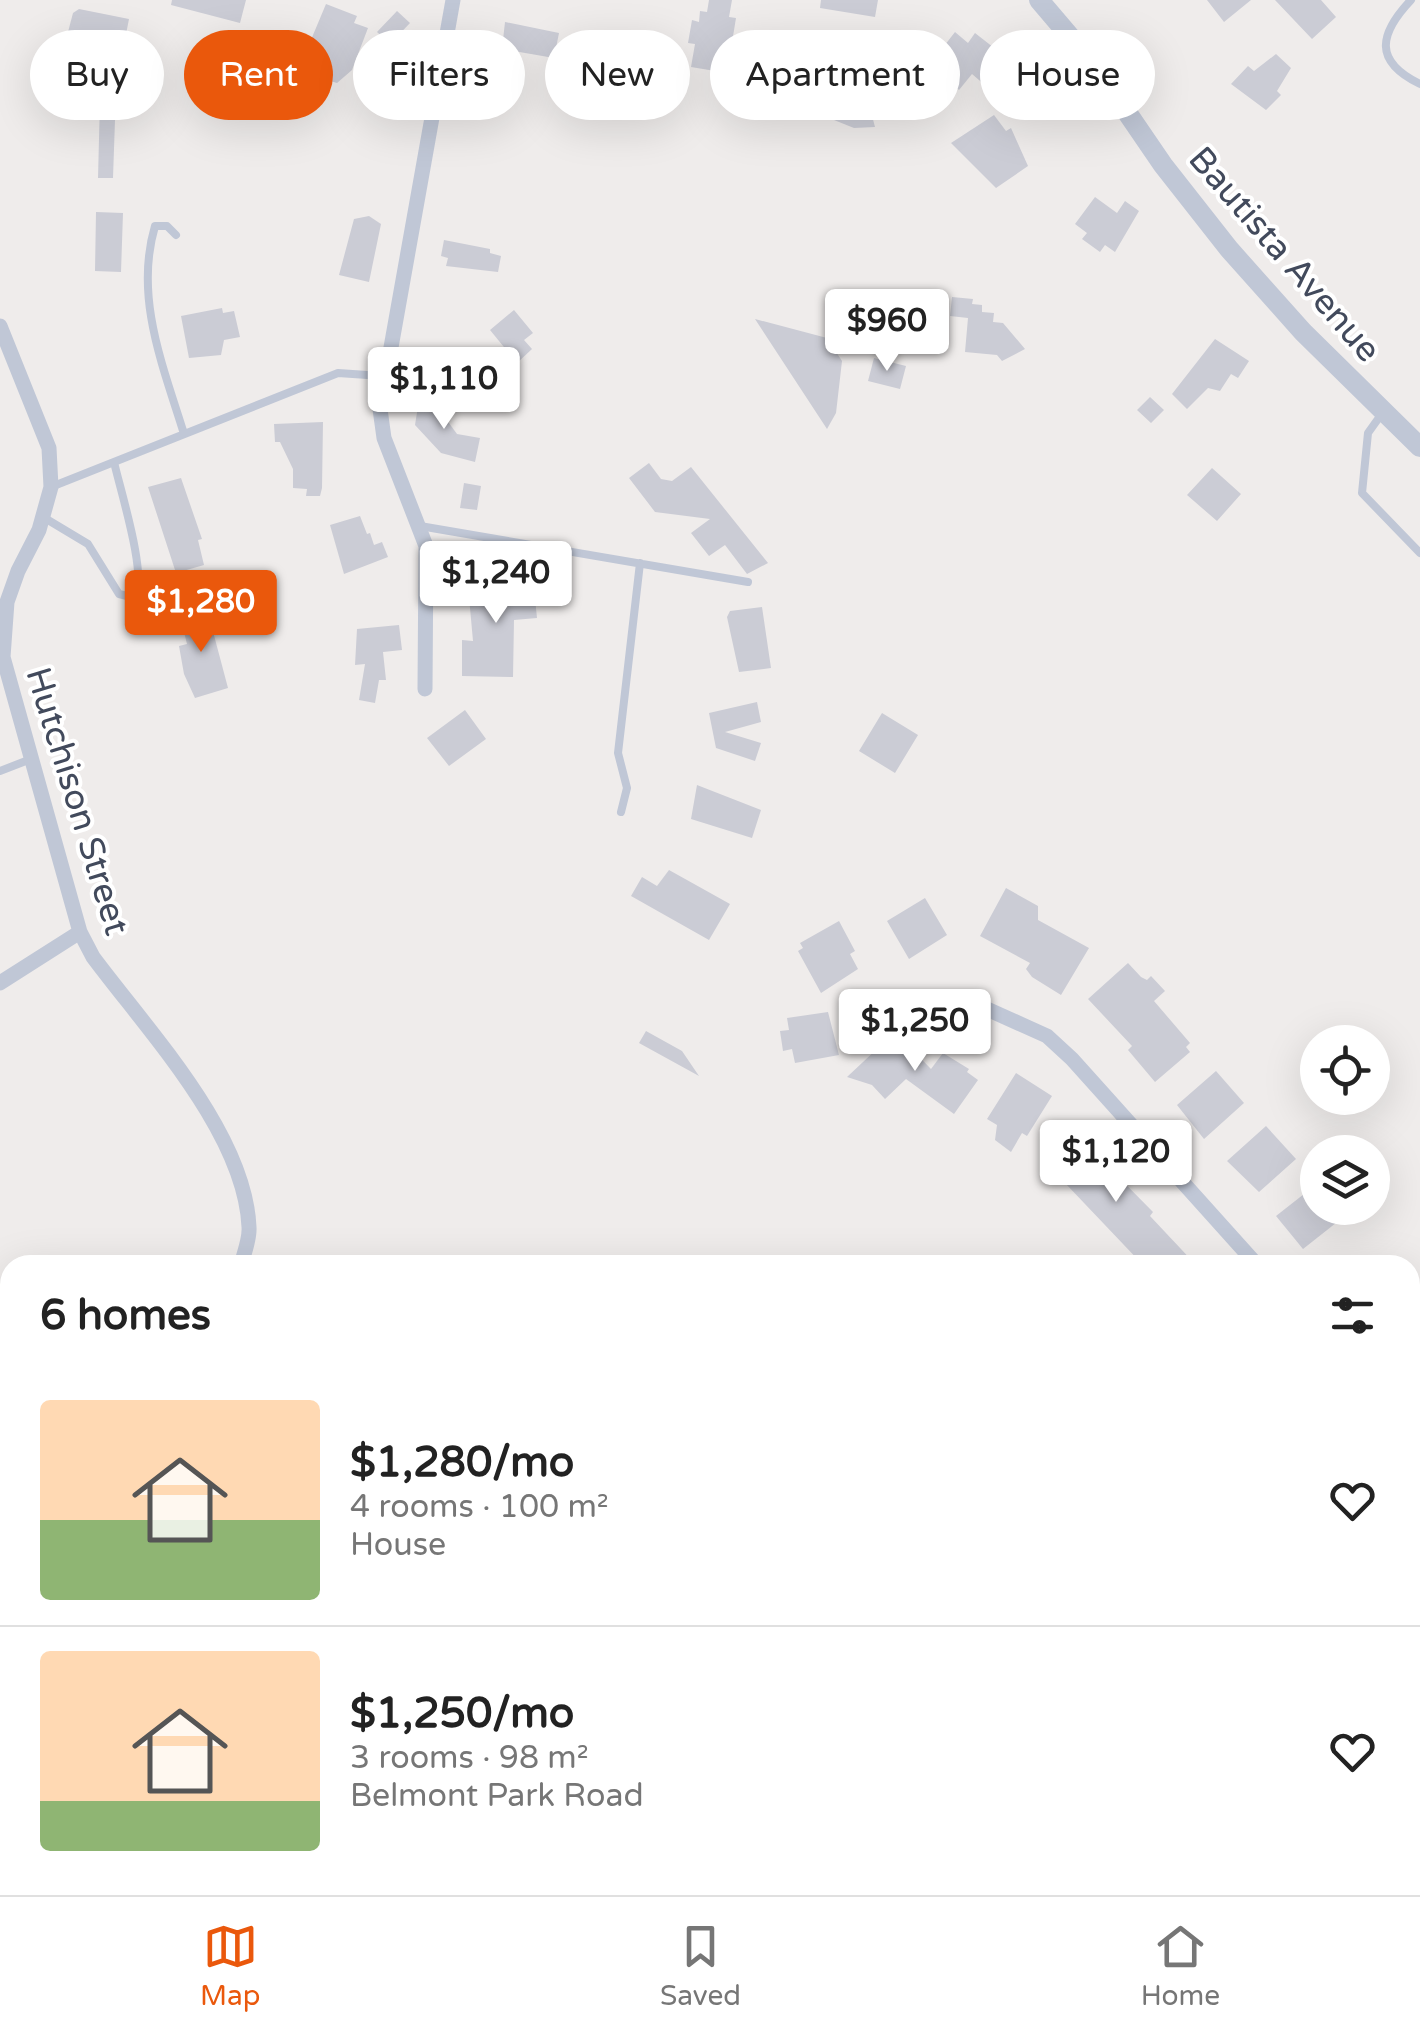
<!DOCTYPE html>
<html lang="en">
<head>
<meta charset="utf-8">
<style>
  :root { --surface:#fff; --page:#f6f6f6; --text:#222; --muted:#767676; --line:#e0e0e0; --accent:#ea580c }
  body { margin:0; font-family:"Varela Round",sans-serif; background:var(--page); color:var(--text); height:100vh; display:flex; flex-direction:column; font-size:38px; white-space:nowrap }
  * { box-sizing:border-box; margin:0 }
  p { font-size:32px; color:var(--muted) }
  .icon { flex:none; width:55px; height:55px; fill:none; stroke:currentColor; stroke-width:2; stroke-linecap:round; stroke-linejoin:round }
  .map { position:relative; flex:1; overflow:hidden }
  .drawer { position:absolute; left:0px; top:1255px; width:1420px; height:640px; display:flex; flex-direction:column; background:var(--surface); border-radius:30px 30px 0 0; box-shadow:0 10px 40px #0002 }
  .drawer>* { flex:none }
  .hud { position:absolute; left:30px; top:30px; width:1360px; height:90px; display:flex; gap:20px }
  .fabs { position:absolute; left:1300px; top:1025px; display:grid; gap:20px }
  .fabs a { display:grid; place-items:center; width:90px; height:90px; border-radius:50%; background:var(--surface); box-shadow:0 10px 40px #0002; font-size:50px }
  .price { position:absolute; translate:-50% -85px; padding:0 22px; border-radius:10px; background:#fff; color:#222; font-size:32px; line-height:65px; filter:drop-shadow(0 2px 5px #0008) }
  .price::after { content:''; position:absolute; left:50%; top:60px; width:30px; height:22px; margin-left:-15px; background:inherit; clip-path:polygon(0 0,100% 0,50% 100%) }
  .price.selected { background:var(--accent); color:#fff }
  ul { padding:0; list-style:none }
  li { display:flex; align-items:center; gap:30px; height:250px; padding:0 40px }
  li+li { border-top:2px solid var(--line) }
  li span { display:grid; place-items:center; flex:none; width:280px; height:200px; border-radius:10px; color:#555 }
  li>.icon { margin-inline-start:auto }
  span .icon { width:120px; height:120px; fill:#fffc; stroke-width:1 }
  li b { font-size:42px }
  h2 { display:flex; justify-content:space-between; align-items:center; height:120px; padding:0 40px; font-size:42px }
  .tag { padding:0 35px; border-radius:45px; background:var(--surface); box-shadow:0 10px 40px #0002; font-size:35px; line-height:90px }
  .tag.selected { background:var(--accent); color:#fff }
  .tabs { display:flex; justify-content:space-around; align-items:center; height:140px; border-top:2px solid var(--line); background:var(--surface); font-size:28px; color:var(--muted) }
  .tabs a { display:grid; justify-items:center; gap:5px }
  .tabs .selected { color:var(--accent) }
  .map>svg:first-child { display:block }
</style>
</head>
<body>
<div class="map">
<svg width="1420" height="1895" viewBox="0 0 1420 1895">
  <rect width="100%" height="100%" fill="#efeceb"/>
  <path fill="#cbccd5" d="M 172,0 L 246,0 L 240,23 L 171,5 Z
    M 709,0 L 732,0 L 729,17 L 736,18 L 727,73 L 691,67 L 695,44 L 688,43 L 692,20 L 699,22 L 700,11 L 707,12 Z
    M 821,0 L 878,0 L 875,17 L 820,8 Z
    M 1207,0 L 1251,0 L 1224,22 Z
    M 1275,0 L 1321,0 L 1336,17 L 1312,39 Z
    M 326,4 L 357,16 L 354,23 L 368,28 L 352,70 L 337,83 L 317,77 L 321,58 L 308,47 Z
    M 79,9 L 129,19 L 109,120 L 115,120 L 113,178 L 98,178 L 100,100 L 93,98 L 97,77 L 58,70 L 73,13 Z
    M 397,11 L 410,23 L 390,44 L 377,32 Z
    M 505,22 L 559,33 L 554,58 L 502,49 Z
    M 955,32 L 968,43 L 975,33 L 998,51 L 992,58 L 1002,66 L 986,86 L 972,74 L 959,90 L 939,74 L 952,58 L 941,50 Z
    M 1276,54 L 1291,68 L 1277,91 L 1281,95 L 1266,110 L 1231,84 L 1248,66 L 1254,71 Z
    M 858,55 L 881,62 L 888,74 L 886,92 L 870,108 L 875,127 L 854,128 L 834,120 L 846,101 L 838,85 L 839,71 Z
    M 994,115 L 1006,131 L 1011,128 L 1028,166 L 996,188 L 951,143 Z
    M 1095,197 L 1117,213 L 1125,201 L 1139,211 L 1115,252 L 1105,245 L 1100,252 L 1082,239 L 1087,233 L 1075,224 Z
    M 96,212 L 123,213 L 121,272 L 95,271 Z
    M 369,216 L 381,224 L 369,282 L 339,275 L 354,219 Z
    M 444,240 L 490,249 L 490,253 L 501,256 L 498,272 L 446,266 L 448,258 L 441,256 Z
    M 904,290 L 924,291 L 923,308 L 903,307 Z
    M 952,297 L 973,299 L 972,304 L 982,305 L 982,312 L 994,313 L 993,322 L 1003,323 L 1025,349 L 1002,361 L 997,355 L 965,352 L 968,318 L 950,316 Z
    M 222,308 L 223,313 L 234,311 L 240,337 L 224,340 L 221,355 L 189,358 L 181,316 Z
    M 514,310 L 533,333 L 524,340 L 532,349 L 498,381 L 488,369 L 508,352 L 490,330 Z
    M 755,319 L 827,338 L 842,361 L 836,413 L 827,429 Z
    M 1215,339 L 1249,361 L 1238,378 L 1231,374 L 1220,391 L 1208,388 L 1187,409 L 1172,394 Z
    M 874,358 L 906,366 L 900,389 L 868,381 Z
    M 1150,397 L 1164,410 L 1151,423 L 1137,410 Z
    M 419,400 L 449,405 L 446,419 L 457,434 L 480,438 L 475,462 L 441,453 L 415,425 Z
    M 323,422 L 322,488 L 320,496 L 306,496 L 307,489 L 293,488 L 293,469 L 280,442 L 275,442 L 274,424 Z
    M 649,463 L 661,479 L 672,481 L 691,467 L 768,563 L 747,574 L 725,545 L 709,556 L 691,533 L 710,519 L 655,512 L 629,478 Z
    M 1212,468 L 1241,494 L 1217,521 L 1187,495 Z
    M 181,478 L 202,539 L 198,540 L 204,565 L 176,573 L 148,487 Z
    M 464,483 L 481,486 L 477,510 L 460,508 Z
    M 360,516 L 367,534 L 370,533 L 374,545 L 382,542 L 388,557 L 344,574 L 330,525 Z
    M 533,579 L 537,618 L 514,620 L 513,677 L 462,676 L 462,640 L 473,641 L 468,586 Z
    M 197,607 L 211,624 L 228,688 L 195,698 L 184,674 L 179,646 L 187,644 L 179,612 Z
    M 762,607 L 771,668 L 739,672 L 727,617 L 730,611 Z
    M 399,625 L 402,650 L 383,652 L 386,680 L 379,680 L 375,703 L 359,700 L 365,664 L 355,665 L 357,629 Z
    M 757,702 L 761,722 L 725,732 L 761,743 L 755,761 L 716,748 L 709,713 Z
    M 465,710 L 486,739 L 449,766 L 427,738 Z
    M 882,713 L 918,735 L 895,773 L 859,751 Z
    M 697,785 L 761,810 L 752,838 L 691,819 Z
    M 669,870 L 730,904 L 709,940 L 631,896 L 642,877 L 657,886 Z
    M 1006,888 L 1038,906 L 1038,920 L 1089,948 L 1061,995 L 1032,977 L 1026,969 L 1030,963 L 980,936 Z
    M 925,898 L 947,935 L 909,959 L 887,921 Z
    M 839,921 L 855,951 L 850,954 L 858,969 L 821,993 L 798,951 L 803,948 L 800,943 Z
    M 1128,963 L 1141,977 L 1147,980 L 1151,976 L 1165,991 L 1154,1001 L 1190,1043 L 1186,1047 L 1190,1052 L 1155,1082 L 1128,1050 L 1132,1046 L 1088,999 Z
    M 828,1012 L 839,1055 L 795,1063 L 792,1049 L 783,1051 L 780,1031 L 789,1030 L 787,1018 Z
    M 646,1031 L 682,1051 L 699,1076 L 639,1043 Z
    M 895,1032 L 931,1069 L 943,1053 L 969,1069 L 967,1072 L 978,1080 L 954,1114 L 906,1079 L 885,1099 L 872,1085 L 847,1077 Z
    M 1216,1071 L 1244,1103 L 1204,1139 L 1177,1105 Z
    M 1016,1073 L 1052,1096 L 1027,1136 L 1022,1133 L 1011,1152 L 995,1140 L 997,1125 L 987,1119 Z
    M 1266,1126 L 1296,1159 L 1259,1192 L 1227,1161 Z
    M 1077,1135 L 1153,1212 L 1150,1216 L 1196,1265 L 1143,1265 L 1046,1163 Z
    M 1318,1183 L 1318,1208 L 1332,1208 L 1341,1219 L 1303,1249 L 1276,1216 Z"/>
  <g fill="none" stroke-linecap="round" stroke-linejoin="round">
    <path stroke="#c0c7d6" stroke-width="8" d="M 1411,0 C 1379,34 1373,61 1420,84
      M 176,235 L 167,226 L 155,226 C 134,297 163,366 184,434
      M 1383,412 L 1368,433 L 1362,493 L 1420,553
      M 51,487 L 338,373 L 382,376
      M 43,517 L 88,544 L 119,594 L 135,598 C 148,577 120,489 114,462
      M 420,526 L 748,582
      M 0,771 L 31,759
      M 621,812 L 627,788 L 618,753 L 640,563
      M 1,1469 L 10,1469"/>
    <path stroke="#c0c7d6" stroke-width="15" d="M 0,326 L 49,448 L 51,487 L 39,530 L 18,571 L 7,602 L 3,657 L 80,932 L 93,957 C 148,1031 245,1133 249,1227 C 250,1239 244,1253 241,1265
      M 425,689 L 426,546 L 384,438 L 380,409 L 453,0
      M 0,983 L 80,932
      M 967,1000 L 1047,1036 L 1072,1059 L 1257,1265
      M 1410,1407 L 1420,1415
      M 0,1608 L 10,1604
      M 0,1849 L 10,1851
      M 1267,1885 L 1296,1895
      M 139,1895 L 139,1885"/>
    <path stroke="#c0c7d6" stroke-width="20" d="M 1039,0 L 1096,67 L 1163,165 L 1229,249 L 1303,332 L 1420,447"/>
  </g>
  <g text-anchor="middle" stroke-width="8" stroke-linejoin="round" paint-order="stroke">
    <g font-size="35" fill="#424a5c" stroke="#fff">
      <text transform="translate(1285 254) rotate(49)" y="12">Bautista Avenue</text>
      <text transform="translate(78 801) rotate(73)" y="12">Hutchison Street</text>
    </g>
  </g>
</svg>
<div class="fabs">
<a><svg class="icon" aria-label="locate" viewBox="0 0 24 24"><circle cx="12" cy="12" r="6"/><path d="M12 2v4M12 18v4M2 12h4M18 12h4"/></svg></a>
<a><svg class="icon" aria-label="layers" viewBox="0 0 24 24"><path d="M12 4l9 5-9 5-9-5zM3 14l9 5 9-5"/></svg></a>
</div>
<b class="price" style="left:887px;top:374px">$960</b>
<b class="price" style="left:444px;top:432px">$1,110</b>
<b class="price" style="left:496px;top:626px">$1,240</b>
<b class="price selected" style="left:201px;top:655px">$1,280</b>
<b class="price" style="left:915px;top:1074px">$1,250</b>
<b class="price" style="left:1116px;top:1205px">$1,120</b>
<div class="hud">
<a class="tag">Buy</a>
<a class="tag selected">Rent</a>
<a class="tag">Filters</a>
<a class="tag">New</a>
<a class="tag">Apartment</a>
<a class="tag">House</a>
</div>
<section class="drawer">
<h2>6 homes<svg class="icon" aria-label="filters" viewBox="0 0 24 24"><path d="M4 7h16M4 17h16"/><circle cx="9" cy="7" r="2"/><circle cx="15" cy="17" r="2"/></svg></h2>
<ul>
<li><span style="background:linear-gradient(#ffd9b3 60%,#8fb573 0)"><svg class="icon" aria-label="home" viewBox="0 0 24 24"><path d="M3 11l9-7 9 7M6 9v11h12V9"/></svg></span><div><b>$1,280/mo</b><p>4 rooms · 100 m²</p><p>House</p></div><svg class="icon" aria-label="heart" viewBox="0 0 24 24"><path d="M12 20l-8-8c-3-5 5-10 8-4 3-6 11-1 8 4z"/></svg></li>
<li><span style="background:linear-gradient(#ffd9b3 75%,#8fb573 0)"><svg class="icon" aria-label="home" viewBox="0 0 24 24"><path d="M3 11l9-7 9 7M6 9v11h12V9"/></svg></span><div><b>$1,250/mo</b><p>3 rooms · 98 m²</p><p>Belmont Park Road</p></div><svg class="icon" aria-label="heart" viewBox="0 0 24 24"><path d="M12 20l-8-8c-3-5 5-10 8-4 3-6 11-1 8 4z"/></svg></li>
</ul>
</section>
</div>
<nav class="tabs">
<a class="selected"><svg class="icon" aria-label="map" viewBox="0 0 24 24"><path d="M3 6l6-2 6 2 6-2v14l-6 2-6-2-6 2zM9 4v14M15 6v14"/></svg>Map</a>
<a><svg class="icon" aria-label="saved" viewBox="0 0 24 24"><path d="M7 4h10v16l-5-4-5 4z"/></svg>Saved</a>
<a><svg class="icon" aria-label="home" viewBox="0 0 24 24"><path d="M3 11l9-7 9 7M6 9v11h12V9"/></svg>Home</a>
</nav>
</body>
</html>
